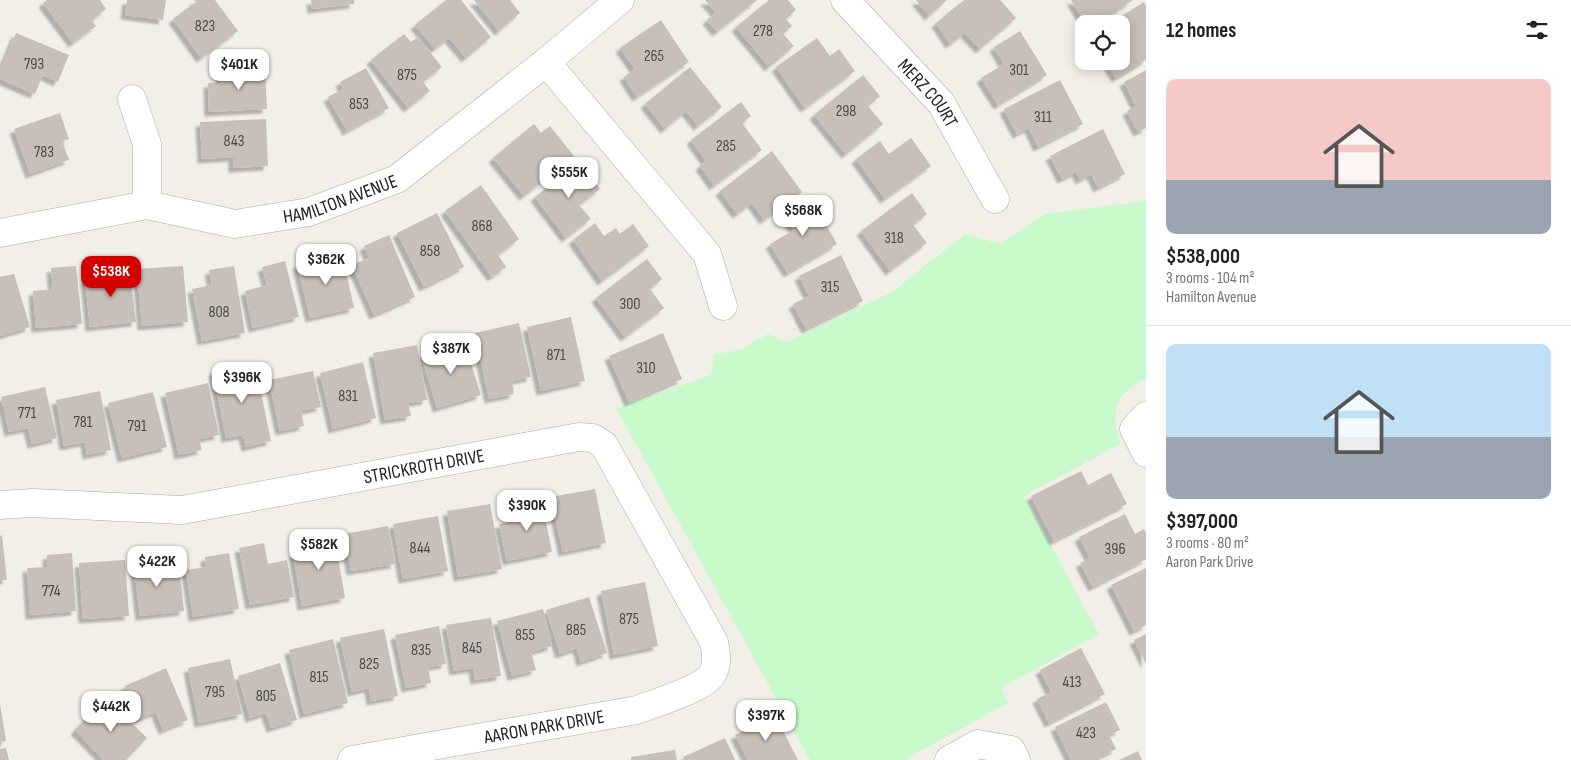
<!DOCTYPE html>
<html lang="en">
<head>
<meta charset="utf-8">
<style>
  :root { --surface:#fff; --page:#f6f6f6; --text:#222; --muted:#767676; --line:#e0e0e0; --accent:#d40000 }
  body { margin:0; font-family:"Sofia Sans Condensed",sans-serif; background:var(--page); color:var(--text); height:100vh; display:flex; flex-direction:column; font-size:19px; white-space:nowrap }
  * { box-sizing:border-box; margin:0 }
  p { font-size:16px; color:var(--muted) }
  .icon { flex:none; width:28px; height:28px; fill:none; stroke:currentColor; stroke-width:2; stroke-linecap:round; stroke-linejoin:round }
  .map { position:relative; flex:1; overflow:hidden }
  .sheet { display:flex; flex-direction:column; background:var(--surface); width:425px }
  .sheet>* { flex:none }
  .buttons { position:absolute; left:1075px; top:15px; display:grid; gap:10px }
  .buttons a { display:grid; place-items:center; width:55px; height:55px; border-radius:10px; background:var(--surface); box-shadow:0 2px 12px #0003; font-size:25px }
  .price { position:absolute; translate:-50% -42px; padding:0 11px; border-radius:10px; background:#fff; color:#222; font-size:16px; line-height:32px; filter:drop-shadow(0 1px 2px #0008) }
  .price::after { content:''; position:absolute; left:50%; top:30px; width:15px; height:11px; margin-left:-8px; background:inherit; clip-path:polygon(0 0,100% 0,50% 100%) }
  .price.on { background:var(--accent); color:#fff }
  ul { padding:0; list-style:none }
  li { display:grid; align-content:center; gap:10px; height:265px; padding:0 20px }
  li+li { border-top:1px solid var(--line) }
  li span { display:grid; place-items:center; height:155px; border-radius:10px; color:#555 }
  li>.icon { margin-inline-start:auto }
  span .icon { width:90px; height:90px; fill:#fffc; stroke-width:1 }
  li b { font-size:21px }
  h2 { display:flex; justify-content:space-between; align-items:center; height:60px; padding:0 20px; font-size:21px }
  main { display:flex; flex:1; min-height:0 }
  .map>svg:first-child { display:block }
</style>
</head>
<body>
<main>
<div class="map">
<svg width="1146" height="760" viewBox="0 0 1146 760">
  <defs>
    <filter id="shadow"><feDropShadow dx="-4.5" dy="4.5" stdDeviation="1" flood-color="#0004"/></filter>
  </defs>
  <rect width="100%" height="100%" fill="#f2efe9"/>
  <path fill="#c8facc" d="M 1146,201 L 1146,378 C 1114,396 1110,409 1120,444 L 1024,496 L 1099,634 L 1001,688 L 1008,703 L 904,760 L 810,760 L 616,408 L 711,375 L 714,355 L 742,349 L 768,334 L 787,342 L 892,292 L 965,234 L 1000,244 L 1045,214 Z"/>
  <path fill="#c7bfb8" filter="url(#shadow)" d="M 47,0 L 100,0 L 106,9 L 92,20 L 96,26 L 73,43 L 43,3 Z
    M 127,0 L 166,0 L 163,20 L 125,15 Z
    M 194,0 L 215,0 L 238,31 L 201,58 L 173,19 L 196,2 Z
    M 311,0 L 354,0 L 354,4 L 312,9 Z
    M 446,0 L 461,0 L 491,37 L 466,58 L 449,38 L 435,49 L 415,25 Z
    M 474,0 L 510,0 L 520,13 L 499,31 Z
    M 705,0 L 757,0 L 717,32 L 707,20 L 716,13 Z
    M 769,0 L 788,0 L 796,10 L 786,19 L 792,26 L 783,34 L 794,46 L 769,67 L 736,27 Z
    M 916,0 L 947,0 L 929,16 Z
    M 964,0 L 1000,0 L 1016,18 L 980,49 L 965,33 L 950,44 L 936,23 Z
    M 1071,0 L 1133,0 L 1095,24 L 1086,24 Z
    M 1144,2 L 1146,6 L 1146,60 L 1116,78 L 1106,61 L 1121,61 L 1121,24 L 1109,24 Z
    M 661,20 L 689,62 L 637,97 L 624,77 L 635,69 L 620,48 Z
    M 1020,31 L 1047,75 L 998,105 L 981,78 L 1004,64 L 994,47 Z
    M 16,33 L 69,55 L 58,82 L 43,75 L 35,94 L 0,79 L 0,71 Z
    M 404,34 L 411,42 L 418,37 L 442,67 L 423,82 L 430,91 L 408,108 L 371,60 Z
    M 817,38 L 830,56 L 839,49 L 855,71 L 805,108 L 776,67 Z
    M 690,67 L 722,107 L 698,126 L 686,111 L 665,129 L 645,104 Z
    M 366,68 L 389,108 L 347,131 L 328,97 L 343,89 L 340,82 Z
    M 265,69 L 267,109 L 209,112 L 208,83 L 221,83 L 220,71 Z
    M 1146,70 L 1146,128 L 1138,132 L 1127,111 L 1136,106 L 1124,82 Z
    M 863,75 L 880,96 L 868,106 L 883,124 L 846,154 L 814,115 Z
    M 1060,80 L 1083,124 L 1038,147 L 1029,128 L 1017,134 L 1004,109 Z
    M 741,102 L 751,116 L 742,123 L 762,150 L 714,186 L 700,166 L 706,161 L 691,140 Z
    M 60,113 L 69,139 L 62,141 L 69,160 L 30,174 L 14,129 Z
    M 266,119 L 268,166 L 233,168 L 233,157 L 202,159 L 200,122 Z
    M 534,124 L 541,133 L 550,126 L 574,156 L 524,196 L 493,158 Z
    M 1103,129 L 1125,174 L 1098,188 L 1091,174 L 1080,180 L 1076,172 L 1062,179 L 1050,156 Z
    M 911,138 L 931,166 L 885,199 L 856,159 L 880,141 L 889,154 Z
    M 772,151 L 802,192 L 764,220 L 752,203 L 737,214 L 720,191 Z
    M 580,162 L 600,189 L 579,205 L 591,219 L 566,238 L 535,197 Z
    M 481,185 L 519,239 L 498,255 L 506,267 L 492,277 L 445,211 Z
    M 912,193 L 927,214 L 913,225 L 927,243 L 890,271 L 861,231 Z
    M 811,199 L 837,244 L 788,273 L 770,244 L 794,230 L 785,214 Z
    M 437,213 L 464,267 L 424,287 L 397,233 Z
    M 595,223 L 604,236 L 616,228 L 620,234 L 633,224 L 649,246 L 602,281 L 573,240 Z
    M 389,235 L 415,297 L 374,315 L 352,265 L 369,258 L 364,246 Z
    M 342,254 L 354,308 L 310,318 L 297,264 Z
    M 841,255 L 863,301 L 806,329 L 793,304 L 809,296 L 799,276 Z
    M 647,259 L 662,279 L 650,289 L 664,308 L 625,337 L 596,298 Z
    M 285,261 L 299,317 L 253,328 L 245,291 L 267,285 L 262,267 Z
    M 129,264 L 136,322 L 90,327 L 85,279 L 105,277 L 104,267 Z
    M 76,266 L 82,324 L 36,328 L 33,291 L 53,289 L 51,268 Z
    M 183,266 L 188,322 L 142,326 L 137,269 Z
    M 234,266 L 245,333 L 202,341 L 192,289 L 212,285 L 209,270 Z
    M 14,274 L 30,327 L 0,336 L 0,277 Z
    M 571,317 L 585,381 L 541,391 L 527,327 Z
    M 519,323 L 531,377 L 512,381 L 514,394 L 489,399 L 475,333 Z
    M 663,333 L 682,379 L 629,402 L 609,356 Z
    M 464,341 L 481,395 L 437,408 L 421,354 Z
    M 417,345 L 427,400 L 408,403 L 411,416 L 385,420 L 373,353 Z
    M 363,362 L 376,418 L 333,429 L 320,373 Z
    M 255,363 L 271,441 L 246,447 L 243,435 L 226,438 L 213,371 Z
    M 313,371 L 321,407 L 301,411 L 304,426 L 280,431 L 269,380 Z
    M 208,383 L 219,435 L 199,439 L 202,450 L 179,455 L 165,393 Z
    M 45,387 L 57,438 L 32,444 L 28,428 L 9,432 L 1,397 Z
    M 100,391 L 111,450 L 87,455 L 85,442 L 64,446 L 56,400 Z
    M 153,392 L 167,447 L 122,458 L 108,403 Z
    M 1081,471 L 1088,485 L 1111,473 L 1127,504 L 1054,541 L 1031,496 Z
    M 595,489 L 606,543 L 563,552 L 551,497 Z
    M 541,497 L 552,552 L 507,561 L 499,524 L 520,520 L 516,502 Z
    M 490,504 L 502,569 L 458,577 L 447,511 Z
    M 1125,514 L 1135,534 L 1144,529 L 1146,533 L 1146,559 L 1093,587 L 1080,563 L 1090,558 L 1079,537 Z
    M 438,516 L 448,571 L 403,579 L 393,524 Z
    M 388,526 L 395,564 L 351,571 L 344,534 Z
    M 334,533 L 345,598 L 302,606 L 293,553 L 310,550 L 308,537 Z
    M 2,535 L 7,580 L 0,580 L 0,536 Z
    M 264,543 L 268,564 L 287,560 L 294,597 L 250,605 L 239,548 Z
    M 72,553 L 76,611 L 30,615 L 27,568 L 47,567 L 47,555 Z
    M 229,553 L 239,609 L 193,617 L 186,570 L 206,567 L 205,557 Z
    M 159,554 L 162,577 L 180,575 L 184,611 L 140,616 L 133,558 Z
    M 125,560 L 129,616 L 83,619 L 79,563 Z
    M 1146,568 L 1146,625 L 1134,631 L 1111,585 Z
    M 645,582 L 658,646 L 614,655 L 601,591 Z
    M 589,597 L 607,653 L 581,662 L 577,648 L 560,654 L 546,610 Z
    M 543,609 L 552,646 L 531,652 L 536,670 L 512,676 L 497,621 Z
    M 491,618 L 501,676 L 475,680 L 473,668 L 454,671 L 446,625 Z
    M 439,626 L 446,664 L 428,667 L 431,683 L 406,688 L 395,635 Z
    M 384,629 L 398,696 L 371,701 L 369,688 L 352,692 L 340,638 Z
    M 1146,634 L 1146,664 L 1134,640 Z
    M 333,639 L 348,703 L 304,714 L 289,650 Z
    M 1081,648 L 1105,694 L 1049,723 L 1037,699 L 1051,692 L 1040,670 Z
    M 230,659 L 242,714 L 199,723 L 188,668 Z
    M 280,663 L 297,720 L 271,728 L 266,713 L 250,718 L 238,676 Z
    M 166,668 L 188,720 L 163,730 L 156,712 L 139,719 L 125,686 Z
    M 107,698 L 147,738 L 126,760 L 104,760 L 75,730 Z
    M 1106,702 L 1120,730 L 1109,735 L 1116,749 L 1093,760 L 1071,760 L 1055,727 Z
    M 0,704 L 6,741 L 0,742 Z
    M 775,715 L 798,760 L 748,760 L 735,735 Z
    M 725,738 L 735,760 L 685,760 L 683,757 Z
    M 6,748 L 9,760 L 0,760 L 0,749 Z
    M 675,750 L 677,760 L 631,760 L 631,757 Z
    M 1138,751 L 1142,760 L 1119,760 Z"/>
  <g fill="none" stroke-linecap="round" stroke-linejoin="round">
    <defs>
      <g id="street">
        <path id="s1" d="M 845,0 L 941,103 L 995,199"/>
        <path d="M 546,62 L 707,254 L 723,306"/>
        <path d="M 132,99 L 147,144 L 147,205"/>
        <path id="s2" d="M 0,233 L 147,205 L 235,224 L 309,212 L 397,179 L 546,62 L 620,0"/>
        <path d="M 1146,416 L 1134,429 L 1146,453"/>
        <path id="s3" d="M 0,505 L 33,503 L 182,510 L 579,437 L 593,438 L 604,445 L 714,642 C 717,654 718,666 711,676 C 701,689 653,704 637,710 L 352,760"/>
        <path d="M 949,760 L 978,744 L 1011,750 L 1016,760"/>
      </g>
    </defs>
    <use href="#street" stroke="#a9a9a9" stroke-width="29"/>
    <use href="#street" stroke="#fff" stroke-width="28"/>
  </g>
  <g text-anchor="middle" stroke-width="5" stroke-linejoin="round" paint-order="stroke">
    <g font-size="16" fill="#4b4948">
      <text x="205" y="31">823</text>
      <text x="763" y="36">278</text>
      <text x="654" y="61">265</text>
      <text x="34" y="69">793</text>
      <text x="1019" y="75">301</text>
      <text x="407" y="80">875</text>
      <text x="359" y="109">853</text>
      <text x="846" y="116">298</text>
      <text x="1043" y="122">311</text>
      <text x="234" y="146">843</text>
      <text x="726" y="151">285</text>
      <text x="44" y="157">783</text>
      <text x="482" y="231">868</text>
      <text x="894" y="243">318</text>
      <text x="430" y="256">858</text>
      <text x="830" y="292">315</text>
      <text x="630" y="309">300</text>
      <text x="219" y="317">808</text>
      <text x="556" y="360">871</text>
      <text x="646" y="373">310</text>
      <text x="348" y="401">831</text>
      <text x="27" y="418">771</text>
      <text x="83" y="427">781</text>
      <text x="137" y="431">791</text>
      <text x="420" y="553">844</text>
      <text x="1115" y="554">396</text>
      <text x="51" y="596">774</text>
      <text x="629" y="624">875</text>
      <text x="576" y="635">885</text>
      <text x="525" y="640">855</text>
      <text x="472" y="653">845</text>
      <text x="421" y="655">835</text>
      <text x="369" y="669">825</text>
      <text x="319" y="682">815</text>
      <text x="1072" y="687">413</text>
      <text x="215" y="697">795</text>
      <text x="266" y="701">805</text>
      <text x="1086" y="738">423</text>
    </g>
    <g font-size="19" fill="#222" stroke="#fff">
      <text dy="7" stroke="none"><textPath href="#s1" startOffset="125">MERZ COURT</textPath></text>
      <text dy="7" stroke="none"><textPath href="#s2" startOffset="348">HAMILTON AVENUE</textPath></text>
      <text dy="7" stroke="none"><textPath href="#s3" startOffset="428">STRICKROTH DRIVE</textPath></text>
      <text transform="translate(544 726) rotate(-10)" y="7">AARON PARK DRIVE</text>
    </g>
  </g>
</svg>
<div class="buttons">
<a><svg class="icon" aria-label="locate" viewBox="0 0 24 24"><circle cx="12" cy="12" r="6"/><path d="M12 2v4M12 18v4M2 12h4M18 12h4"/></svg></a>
</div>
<b class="price" style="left:239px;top:91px">$401K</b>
<b class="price" style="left:569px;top:199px">$555K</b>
<b class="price" style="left:803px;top:237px">$568K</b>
<b class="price" style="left:326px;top:286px">$362K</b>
<b class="price on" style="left:111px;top:298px">$538K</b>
<b class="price" style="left:451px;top:375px">$387K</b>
<b class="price" style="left:242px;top:404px">$396K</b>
<b class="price" style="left:527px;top:532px">$390K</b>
<b class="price" style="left:319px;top:571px">$582K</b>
<b class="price" style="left:157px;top:588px">$422K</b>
<b class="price" style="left:111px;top:733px">$442K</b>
<b class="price" style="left:766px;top:742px">$397K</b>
</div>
<section class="sheet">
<h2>12 homes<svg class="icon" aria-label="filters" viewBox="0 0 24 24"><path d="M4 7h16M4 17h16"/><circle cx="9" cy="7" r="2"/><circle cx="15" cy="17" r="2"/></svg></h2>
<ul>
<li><span style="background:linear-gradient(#f6c9c9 65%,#9aa5b1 0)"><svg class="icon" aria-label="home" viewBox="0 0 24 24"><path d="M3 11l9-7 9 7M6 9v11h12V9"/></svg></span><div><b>$538,000</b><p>3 rooms · 104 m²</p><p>Hamilton Avenue</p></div></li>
<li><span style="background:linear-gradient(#bfe0f5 60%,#9aa5b1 0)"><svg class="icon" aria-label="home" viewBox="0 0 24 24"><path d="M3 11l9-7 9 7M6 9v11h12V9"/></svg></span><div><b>$397,000</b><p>3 rooms · 80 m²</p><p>Aaron Park Drive</p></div></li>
</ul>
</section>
</main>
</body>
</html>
